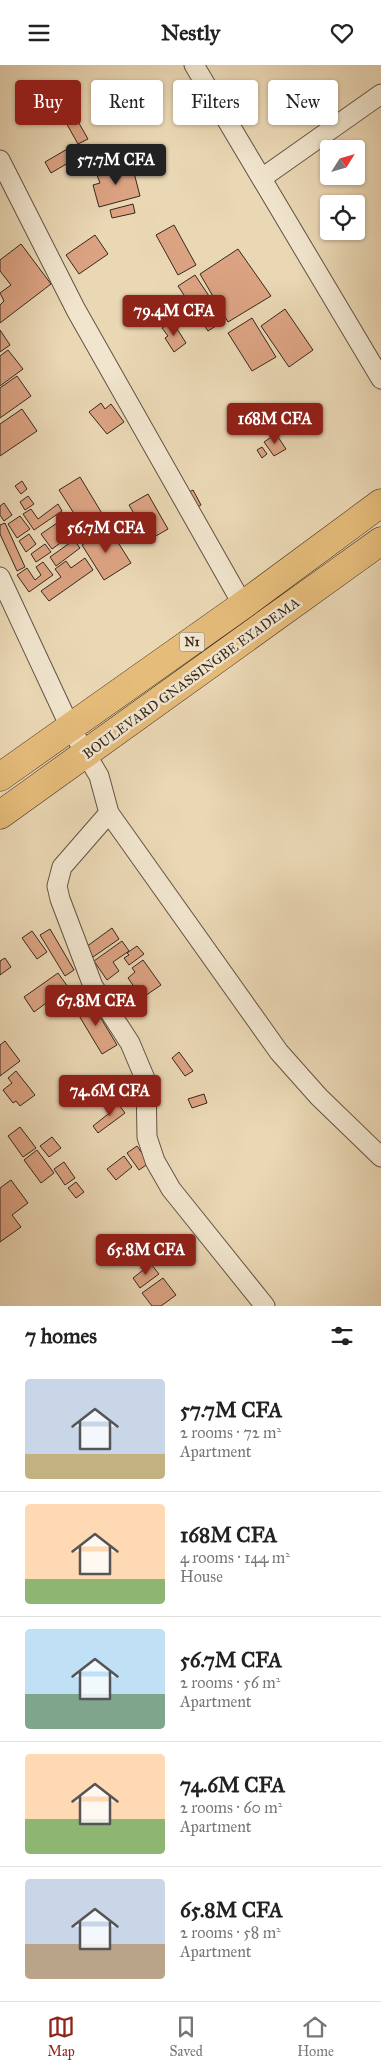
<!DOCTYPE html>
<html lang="en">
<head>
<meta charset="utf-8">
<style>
  :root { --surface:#fff; --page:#f6f6f6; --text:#222; --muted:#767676; --line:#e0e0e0; --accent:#8f2418 }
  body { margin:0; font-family:"IM FELL Great Primer",serif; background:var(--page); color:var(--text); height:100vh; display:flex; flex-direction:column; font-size:19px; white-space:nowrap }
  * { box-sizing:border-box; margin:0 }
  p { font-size:16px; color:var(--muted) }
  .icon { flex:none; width:28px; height:28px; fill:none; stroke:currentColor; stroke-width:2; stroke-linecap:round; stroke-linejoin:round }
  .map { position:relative; height:1241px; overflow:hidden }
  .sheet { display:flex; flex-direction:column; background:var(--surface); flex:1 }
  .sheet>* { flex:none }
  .top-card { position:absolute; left:15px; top:15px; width:351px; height:45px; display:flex; gap:10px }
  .needle { width:32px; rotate:53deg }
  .tools { position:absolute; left:320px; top:75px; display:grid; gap:10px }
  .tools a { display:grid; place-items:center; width:45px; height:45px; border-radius:5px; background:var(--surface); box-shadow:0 1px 4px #0004; font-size:25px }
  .price { position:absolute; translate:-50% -42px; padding:0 11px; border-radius:5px; background:var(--accent); color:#fff; font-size:16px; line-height:32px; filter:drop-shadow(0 1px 2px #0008) }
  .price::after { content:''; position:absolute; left:50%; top:30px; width:15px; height:11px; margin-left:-8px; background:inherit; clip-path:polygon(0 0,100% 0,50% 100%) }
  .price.active { background:#222; color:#fff }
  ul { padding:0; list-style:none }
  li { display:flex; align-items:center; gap:15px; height:125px; padding:0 25px }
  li+li { border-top:1px solid var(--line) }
  li span { display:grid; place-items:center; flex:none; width:140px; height:100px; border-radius:5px; color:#555 }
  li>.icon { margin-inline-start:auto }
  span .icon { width:60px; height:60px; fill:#fffc; stroke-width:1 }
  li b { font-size:21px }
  h2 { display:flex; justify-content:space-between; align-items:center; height:60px; padding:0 25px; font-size:21px }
  .chip { padding:0 18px; border-radius:5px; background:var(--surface); box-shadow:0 1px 4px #0004; font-size:18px; line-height:45px }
  .chip.active { background:var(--accent); color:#fff }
  header { display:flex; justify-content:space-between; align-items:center; height:65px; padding:0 25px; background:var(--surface); font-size:22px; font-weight:800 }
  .tab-bar { display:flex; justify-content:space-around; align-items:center; height:70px; border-top:1px solid var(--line); background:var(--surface); font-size:14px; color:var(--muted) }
  .tab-bar a { display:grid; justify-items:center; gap:2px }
  .tab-bar .active { color:var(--accent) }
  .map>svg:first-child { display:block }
</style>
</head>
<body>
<header><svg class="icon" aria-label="menu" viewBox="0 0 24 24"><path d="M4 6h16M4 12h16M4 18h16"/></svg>Nestly<svg class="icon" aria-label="heart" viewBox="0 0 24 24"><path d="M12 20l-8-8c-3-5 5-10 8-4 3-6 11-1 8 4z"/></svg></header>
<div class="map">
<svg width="381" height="1241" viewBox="0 0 381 1241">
  <rect width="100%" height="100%" fill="#ead7b4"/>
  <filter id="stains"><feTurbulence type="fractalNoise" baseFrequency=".004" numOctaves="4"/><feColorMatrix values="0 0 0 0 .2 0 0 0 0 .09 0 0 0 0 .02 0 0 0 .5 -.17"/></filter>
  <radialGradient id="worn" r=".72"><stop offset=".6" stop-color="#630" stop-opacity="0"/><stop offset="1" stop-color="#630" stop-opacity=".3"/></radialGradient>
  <path fill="#dca383" stroke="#36281e" d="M 60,25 L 88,74 L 78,79 L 51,31 Z
    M 69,83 L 75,94 L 51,108 L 45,97 Z
    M 132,100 L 140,131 L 99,142 L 93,120 L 100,118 L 97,110 Z
    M 133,139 L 135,148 L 112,153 L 110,145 Z
    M 174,160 L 196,200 L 178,210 L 156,170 Z
    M 95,170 L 108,189 L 79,209 L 66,190 Z
    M 21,179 L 51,219 L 0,258 L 0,240 L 4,236 L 0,228 L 11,220 L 0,206 L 0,195 Z
    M 238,184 L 271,231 L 228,257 L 200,209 Z
    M 195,210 L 225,255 L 208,266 L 178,221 Z
    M 150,233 L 160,250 L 140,261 L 131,245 Z
    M 285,244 L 313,285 L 289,302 L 261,261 Z
    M 252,253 L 276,292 L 252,306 L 228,268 Z
    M 172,256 L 186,278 L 174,287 L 165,273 L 168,271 L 162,263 Z
    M 0,265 L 10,280 L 0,287 Z
    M 8,285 L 23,304 L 0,321 L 0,291 Z
    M 17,311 L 31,331 L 0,353 L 0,323 Z
    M 101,338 L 105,344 L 111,339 L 124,357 L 107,369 L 89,347 Z
    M 22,344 L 37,366 L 0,391 L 0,359 Z
    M 276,369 L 286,384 L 274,391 L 264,377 Z
    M 262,382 L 267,389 L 262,393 L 257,385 Z
    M 80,412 L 109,460 L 89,472 L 59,425 Z
    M 22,416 L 27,424 L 21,429 L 15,421 Z
    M 193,425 L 201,440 L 194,444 L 185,429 Z
    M 148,429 L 168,464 L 149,475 L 129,440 Z
    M 28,431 L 34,439 L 25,445 L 20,437 Z
    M 4,438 L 12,450 L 4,456 L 0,450 L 0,441 Z
    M 58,439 L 62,446 L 34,465 L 23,449 L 31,444 L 38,454 Z
    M 70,449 L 80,464 L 52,484 L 41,469 Z
    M 20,451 L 30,464 L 17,473 L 8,459 Z
    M 5,458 L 25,502 L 17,506 L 0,469 L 0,460 Z
    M 109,463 L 131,498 L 104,515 L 82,480 Z
    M 29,469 L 36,479 L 26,487 L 19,476 Z
    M 74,475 L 80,483 L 56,501 L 50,492 Z
    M 45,479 L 51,487 L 36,497 L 31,489 Z
    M 85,493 L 93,505 L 49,536 L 41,526 L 61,512 L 55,504 L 66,496 L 71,503 Z
    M 43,497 L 53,510 L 29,527 L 17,510 L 27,503 L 35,515 L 41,510 L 36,502 Z
    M 112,863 L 119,874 L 93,892 L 86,882 Z
    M 50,864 L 74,905 L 65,911 L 40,870 Z
    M 32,866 L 47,887 L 37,894 L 22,873 Z
    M 122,876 L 129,886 L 113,897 L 119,906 L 107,915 L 94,896 Z
    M 137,881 L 144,889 L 129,900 L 124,893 L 129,890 L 127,888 Z
    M 5,893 L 11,902 L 0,910 L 0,896 Z
    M 143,895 L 161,920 L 142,933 L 128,913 L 135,907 L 132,903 Z
    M 58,908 L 68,922 L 34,947 L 24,932 Z
    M 90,935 L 117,980 L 102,989 L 75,944 Z
    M 5,976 L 20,996 L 0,1011 L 0,980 Z
    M 179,987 L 193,1006 L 185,1011 L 172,993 Z
    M 16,1006 L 35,1030 L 20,1041 L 16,1036 L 13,1038 L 3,1025 L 12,1018 L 8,1013 Z
    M 130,1010 L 142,1032 L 134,1037 L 121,1015 Z
    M 204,1029 L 207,1038 L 192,1043 L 188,1034 Z
    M 116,1036 L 125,1048 L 98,1068 L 93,1061 L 112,1046 L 109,1042 Z
    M 20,1062 L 36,1083 L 23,1092 L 8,1071 Z
    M 52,1072 L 61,1083 L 49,1092 L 40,1081 Z
    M 137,1081 L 149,1098 L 139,1105 L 127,1088 Z
    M 37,1085 L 54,1108 L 41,1118 L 24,1095 Z
    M 124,1091 L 132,1102 L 116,1115 L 107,1104 Z
    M 64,1097 L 75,1113 L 65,1120 L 54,1104 Z
    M 11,1115 L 28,1138 L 12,1150 L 21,1162 L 0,1177 L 0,1123 Z
    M 76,1117 L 84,1127 L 76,1133 L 68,1123 Z
    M 151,1199 L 159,1209 L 140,1223 L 133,1213 Z
    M 163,1213 L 176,1230 L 161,1241 L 152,1241 L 142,1228 Z"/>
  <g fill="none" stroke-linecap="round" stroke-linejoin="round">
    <defs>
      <path id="street" d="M 194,0 L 381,314
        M 0,95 L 76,245 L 243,540
        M 262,113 L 381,29
        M 0,512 L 70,662 L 99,711 L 109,748 L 279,987 L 319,1032 L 381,1092
        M 109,748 L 62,802 L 57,821 L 60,834 L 93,921 L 130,978 L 146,1016 L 147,1072 L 155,1096 L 171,1124 L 265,1241"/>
      <path id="highway" d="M 0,712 L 243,540 L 381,438
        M 0,750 L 381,476"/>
    </defs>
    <use href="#street" stroke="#635444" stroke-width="21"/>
    <use href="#highway" stroke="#36281e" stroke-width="29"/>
    <use href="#street" stroke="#f1e5ce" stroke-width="19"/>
    <use href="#highway" stroke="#e5bc7a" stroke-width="28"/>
  </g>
  <g text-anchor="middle" stroke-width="5" stroke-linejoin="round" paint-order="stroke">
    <rect fill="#f1e5ce" stroke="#6e6153" stroke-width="1" x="179.5" y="567.5" width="25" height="19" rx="4"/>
    <g font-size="12" font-weight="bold" fill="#36281e">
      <text x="192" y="581">N1</text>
    </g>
    <g font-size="14" fill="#36281e" stroke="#f1e5ce">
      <text transform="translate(191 613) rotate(-36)" y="5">BOULEVARD GNASSINGBE EYADEMA</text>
    </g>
  </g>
  <rect width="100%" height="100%" filter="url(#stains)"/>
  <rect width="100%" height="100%" fill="url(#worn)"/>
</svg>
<div class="tools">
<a><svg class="needle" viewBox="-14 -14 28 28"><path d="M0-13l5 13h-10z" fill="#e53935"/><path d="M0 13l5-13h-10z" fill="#767676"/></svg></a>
<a><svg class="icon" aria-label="locate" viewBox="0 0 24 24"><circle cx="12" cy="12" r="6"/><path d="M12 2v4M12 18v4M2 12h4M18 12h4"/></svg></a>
</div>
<b class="price active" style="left:116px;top:121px">57.7M CFA</b>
<b class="price" style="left:174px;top:272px">79.4M CFA</b>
<b class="price" style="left:275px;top:380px">168M CFA</b>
<b class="price" style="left:106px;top:489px">56.7M CFA</b>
<b class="price" style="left:96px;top:962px">67.8M CFA</b>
<b class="price" style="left:110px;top:1052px">74.6M CFA</b>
<b class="price" style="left:146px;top:1211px">65.8M CFA</b>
<div class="top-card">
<a class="chip active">Buy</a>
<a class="chip">Rent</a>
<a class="chip">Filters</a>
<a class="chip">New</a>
</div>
</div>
<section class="sheet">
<h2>7 homes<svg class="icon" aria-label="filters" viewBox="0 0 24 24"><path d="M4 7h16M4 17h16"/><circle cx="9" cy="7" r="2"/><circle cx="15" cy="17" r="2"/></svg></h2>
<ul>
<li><span style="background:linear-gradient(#c9d6e8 75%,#c2b280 0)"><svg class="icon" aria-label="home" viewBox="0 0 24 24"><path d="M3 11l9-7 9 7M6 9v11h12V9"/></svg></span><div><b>57.7M CFA</b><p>2 rooms · 72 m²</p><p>Apartment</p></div></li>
<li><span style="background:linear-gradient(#ffd9b3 75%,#8fb573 0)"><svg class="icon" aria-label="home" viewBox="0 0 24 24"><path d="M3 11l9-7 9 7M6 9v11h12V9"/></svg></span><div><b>168M CFA</b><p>4 rooms · 144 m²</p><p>House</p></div></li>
<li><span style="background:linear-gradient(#bfe0f5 65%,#7fa58c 0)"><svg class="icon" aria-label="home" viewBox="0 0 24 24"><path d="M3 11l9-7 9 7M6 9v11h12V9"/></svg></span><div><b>56.7M CFA</b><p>2 rooms · 56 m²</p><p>Apartment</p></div></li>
<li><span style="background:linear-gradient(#ffd9b3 65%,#8fb573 0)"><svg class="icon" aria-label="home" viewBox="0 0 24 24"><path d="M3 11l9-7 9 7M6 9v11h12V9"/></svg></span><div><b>74.6M CFA</b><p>2 rooms · 60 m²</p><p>Apartment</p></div></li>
<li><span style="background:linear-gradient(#c9d6e8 65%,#b9a48a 0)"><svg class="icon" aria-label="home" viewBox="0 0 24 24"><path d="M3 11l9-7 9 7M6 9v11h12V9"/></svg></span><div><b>65.8M CFA</b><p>2 rooms · 58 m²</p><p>Apartment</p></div></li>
</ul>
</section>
<nav class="tab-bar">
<a class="active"><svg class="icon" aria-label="map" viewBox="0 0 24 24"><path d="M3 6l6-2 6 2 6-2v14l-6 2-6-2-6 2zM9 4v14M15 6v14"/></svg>Map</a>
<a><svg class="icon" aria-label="saved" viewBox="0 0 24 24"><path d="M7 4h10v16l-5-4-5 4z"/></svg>Saved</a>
<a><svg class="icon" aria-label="home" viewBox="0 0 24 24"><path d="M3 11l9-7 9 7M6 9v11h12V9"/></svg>Home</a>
</nav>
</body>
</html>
